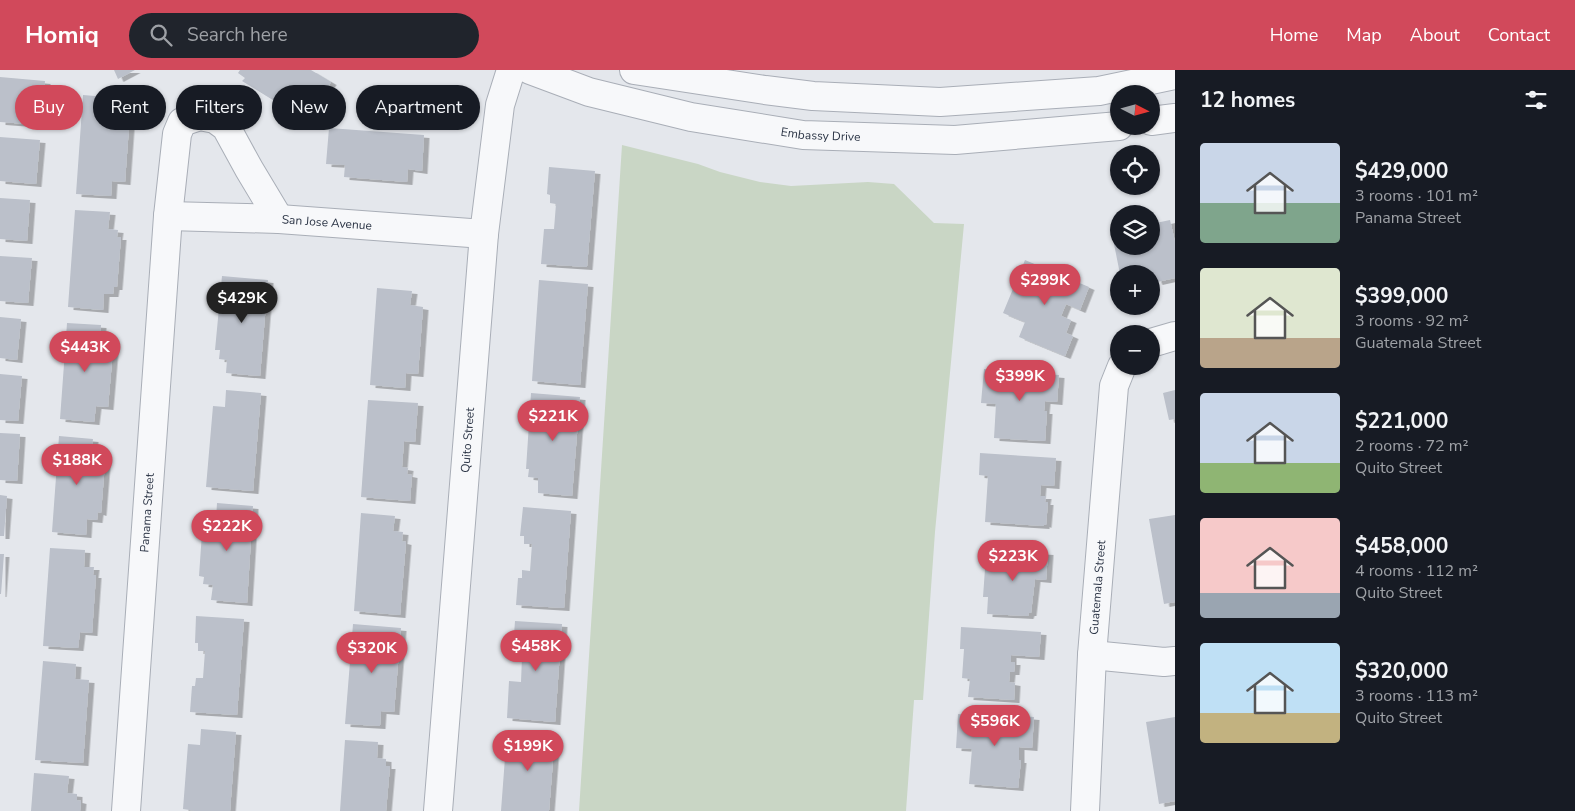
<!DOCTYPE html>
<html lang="en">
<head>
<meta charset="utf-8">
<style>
  :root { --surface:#171b24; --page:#20242c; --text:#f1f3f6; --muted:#9ea1a6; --accent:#d1495b }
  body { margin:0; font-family:"Nunito Sans",sans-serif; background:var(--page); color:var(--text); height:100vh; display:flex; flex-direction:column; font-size:19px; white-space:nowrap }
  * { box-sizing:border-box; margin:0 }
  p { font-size:16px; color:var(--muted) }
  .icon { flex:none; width:28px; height:28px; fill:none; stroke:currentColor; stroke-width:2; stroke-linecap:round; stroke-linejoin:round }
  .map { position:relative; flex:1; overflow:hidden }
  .details { display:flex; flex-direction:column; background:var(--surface); width:400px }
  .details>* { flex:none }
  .hud { position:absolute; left:15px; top:15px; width:475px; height:45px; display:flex; gap:10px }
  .needle { width:32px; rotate:96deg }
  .buttons { position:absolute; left:1110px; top:15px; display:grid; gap:10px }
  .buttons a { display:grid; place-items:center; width:50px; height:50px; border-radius:50%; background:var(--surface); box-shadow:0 1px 4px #0004; font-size:25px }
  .price { position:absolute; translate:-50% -42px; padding:0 11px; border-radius:18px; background:var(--accent); color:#fff; font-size:16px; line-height:32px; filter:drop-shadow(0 1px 2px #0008) }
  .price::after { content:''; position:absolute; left:50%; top:30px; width:15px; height:11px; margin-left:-8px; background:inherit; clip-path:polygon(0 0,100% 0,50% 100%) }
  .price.current { background:#222; color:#fff }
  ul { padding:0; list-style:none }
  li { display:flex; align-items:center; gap:15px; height:125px; padding:0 25px }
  li span { display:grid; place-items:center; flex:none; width:140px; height:100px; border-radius:5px; color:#555 }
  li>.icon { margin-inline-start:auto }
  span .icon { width:60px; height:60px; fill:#fffc; stroke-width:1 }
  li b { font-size:21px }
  h2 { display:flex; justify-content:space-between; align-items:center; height:60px; padding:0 25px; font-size:21px }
  .chip { padding:0 18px; border-radius:22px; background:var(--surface); box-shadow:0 1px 4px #0004; font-size:18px; line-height:45px }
  .chip.current { background:var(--accent); color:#fff }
  header { display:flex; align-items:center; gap:30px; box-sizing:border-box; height:70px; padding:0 25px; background:var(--accent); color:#fff }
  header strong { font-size:24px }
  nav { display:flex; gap:28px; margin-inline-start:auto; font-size:18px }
  .search { width:350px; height:45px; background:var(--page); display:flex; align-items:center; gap:12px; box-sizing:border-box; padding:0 18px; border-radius:28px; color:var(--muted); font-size:19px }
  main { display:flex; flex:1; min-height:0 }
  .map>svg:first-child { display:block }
</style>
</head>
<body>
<header>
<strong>Homiq</strong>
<div class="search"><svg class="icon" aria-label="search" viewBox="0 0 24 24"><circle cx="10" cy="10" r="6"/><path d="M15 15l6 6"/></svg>Search here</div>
<nav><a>Home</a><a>Map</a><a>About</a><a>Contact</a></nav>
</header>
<main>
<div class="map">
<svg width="1175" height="741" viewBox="0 0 1175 741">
  <defs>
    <filter id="shadow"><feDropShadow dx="5.5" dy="3" stdDeviation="0" flood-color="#0004"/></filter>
  </defs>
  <rect width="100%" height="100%" fill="#e4e7ec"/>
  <path fill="#c9d6c5" d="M 622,75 L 698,94 L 720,102 L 760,112 L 791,116 L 868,112 L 894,114 L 934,153 L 964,154 L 935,462 L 923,630 L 914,630 L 906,741 L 579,741 Z"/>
  <path fill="#bbc0ca" filter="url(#shadow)" d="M 114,0 L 135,0 L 118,9 Z
    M 240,0 L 311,0 L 331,12 L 307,51 L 242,11 L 245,8 L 238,3 Z
    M 0,7 L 45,11 L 41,55 L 0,52 Z
    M 83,25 L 131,29 L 125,112 L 112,111 L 111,126 L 76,124 Z
    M 329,58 L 424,65 L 422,101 L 408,99 L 407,112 L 344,107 L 345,95 L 326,94 Z
    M 0,67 L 40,70 L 36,114 L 0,111 Z
    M 549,97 L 595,101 L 587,197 L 541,194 L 544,159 L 554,159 L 556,134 L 550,133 L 550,125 L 547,124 Z
    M 0,128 L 30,130 L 27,171 L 0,169 Z
    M 75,140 L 110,142 L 108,159 L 118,160 L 117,167 L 121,167 L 117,217 L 114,217 L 113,224 L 104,224 L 103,240 L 68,237 Z
    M 1170,150 L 1175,172 L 1175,208 L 1157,212 L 1155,207 L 1151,208 L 1151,204 L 1120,204 L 1111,159 L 1119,157 L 1119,176 L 1151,176 L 1151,154 Z
    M 0,186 L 32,188 L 28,233 L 0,231 Z
    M 1025,190 L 1089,217 L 1080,240 L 1066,234 L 1061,246 L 1071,250 L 1066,263 L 1073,266 L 1065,286 L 1019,267 L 1025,252 L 1003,243 Z
    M 222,206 L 268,210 L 260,306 L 226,303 L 227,290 L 219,289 L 220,280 L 215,280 Z
    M 539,210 L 588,214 L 580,315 L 532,311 Z
    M 377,218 L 412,221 L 410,235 L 423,237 L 418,304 L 406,303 L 405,318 L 370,315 Z
    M 0,247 L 21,249 L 17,290 L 0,288 Z
    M 67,253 L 101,255 L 100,270 L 110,272 L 109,279 L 113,280 L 108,337 L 96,336 L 94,352 L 60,349 Z
    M 984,299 L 1059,305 L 1057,332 L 1045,331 L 1044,341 L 1047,341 L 1045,371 L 994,368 L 996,334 L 981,333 Z
    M 0,304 L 22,306 L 18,351 L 0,350 Z
    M 226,320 L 261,323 L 253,421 L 206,417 L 213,336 L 225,337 Z
    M 1175,320 L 1175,349 L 1169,350 L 1163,323 Z
    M 531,323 L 580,327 L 572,426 L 538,423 L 538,408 L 528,407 L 529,399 L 526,399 Z
    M 368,330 L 418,333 L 415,372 L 404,371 L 402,397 L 408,398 L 407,404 L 412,405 L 410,431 L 361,427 Z
    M 0,363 L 20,364 L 17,411 L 0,410 Z
    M 59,366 L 93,369 L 91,385 L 102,386 L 101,393 L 105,393 L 101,443 L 98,442 L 97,450 L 87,449 L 86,465 L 52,462 Z
    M 980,383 L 1056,388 L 1054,416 L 1041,415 L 1040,426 L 1046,426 L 1045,432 L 1048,432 L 1046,455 L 1044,454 L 1044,456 L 985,452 L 988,406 L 979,405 Z
    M 0,425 L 7,426 L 4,466 L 0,466 Z
    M 217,433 L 253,436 L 247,533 L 211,530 L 213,515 L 203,514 L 204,507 L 199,506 L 203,448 L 216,449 Z
    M 523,437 L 571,441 L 564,538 L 516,535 L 518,508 L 522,508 L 522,500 L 530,501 L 532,474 L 524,474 L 524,466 L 520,466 Z
    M 361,443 L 395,446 L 393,461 L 403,462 L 402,471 L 406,472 L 400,545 L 354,541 Z
    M 1175,445 L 1175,532 L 1164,534 L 1149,449 Z
    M 50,478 L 85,480 L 84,497 L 94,497 L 93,505 L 96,505 L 92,563 L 80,562 L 78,578 L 43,576 Z
    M 1021,480 L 1048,482 L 1046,510 L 1035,509 L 1031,543 L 1029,543 L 1028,546 L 987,544 L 988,527 L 983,527 L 986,485 L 1020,487 Z
    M 0,484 L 4,484 L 1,524 L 0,524 Z
    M 196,546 L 244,549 L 237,645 L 190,642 L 192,616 L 195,616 L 196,608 L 203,608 L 205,581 L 198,581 L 198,573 L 195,573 Z
    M 515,551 L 562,554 L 555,652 L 507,648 L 509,611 L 521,612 L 522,587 L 515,586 L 516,578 L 513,578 Z
    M 353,554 L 401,558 L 394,642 L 381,641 L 380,656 L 345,654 Z
    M 961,557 L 1041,562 L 1039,587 L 1011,585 L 1011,592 L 1015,592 L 1014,602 L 1010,602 L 1009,612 L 1015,613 L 1014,630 L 968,627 L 970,609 L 962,608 L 964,579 L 960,579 Z
    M 43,591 L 76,594 L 75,609 L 89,610 L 83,693 L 35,690 Z
    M 958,644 L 1010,648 L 1010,645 L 1034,647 L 1032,678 L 1019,677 L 1019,690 L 1021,690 L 1018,718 L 969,714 L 972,679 L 956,678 Z
    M 1175,647 L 1175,731 L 1159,734 L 1146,652 Z
    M 201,659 L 236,662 L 230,741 L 196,741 L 183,739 L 188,674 L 200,675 Z
    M 507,661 L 555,665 L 549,741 L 501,741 Z
    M 345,670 L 378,672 L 377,688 L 386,689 L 386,696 L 390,696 L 386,741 L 340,741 Z
    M 34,703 L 69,706 L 67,723 L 77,724 L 77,730 L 81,731 L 80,741 L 31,741 Z"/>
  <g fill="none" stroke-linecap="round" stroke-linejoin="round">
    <defs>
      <g id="minor">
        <path id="s1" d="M 530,0 L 589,22 L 691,47 L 803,65 L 955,70 L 1119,56"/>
        <path d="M 634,0 L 765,20 L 813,26 L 940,32 L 1099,21 L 1175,5"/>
        <path d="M 1151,51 L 1175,48"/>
        <path id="s2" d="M 168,146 L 279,149 L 484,164"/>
        <path d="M 1151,273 L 1175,266"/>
        <path d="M 1092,585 L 1164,592 L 1175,591"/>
        <path id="s3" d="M 126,741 L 168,146 L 177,64 L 182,52 L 200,46 L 215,49 L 226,57 L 249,99 L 279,149"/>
        <path id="s4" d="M 438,741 L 484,164 L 500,35 L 511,0"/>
        <path id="s5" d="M 1085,741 L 1092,585 L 1114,316 L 1122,296"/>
      </g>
    </defs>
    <use href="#minor" stroke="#a9aeb7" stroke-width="30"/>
    <use href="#minor" stroke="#f7f8fa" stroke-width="28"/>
  </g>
  <g text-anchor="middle" stroke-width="4" stroke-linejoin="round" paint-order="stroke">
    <g font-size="12" fill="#2b3445" stroke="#f4f6f9">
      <text dy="4" stroke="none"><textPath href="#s1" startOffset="299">Embassy Drive</textPath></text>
      <text dy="4" stroke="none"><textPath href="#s2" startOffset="159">San Jose Avenue</textPath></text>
      <text dy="4" stroke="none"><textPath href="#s4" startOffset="372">Quito Street</textPath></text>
      <text dy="4" stroke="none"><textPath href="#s3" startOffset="299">Panama Street</textPath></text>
      <text dy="4" stroke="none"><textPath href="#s5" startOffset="224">Guatemala Street</textPath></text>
    </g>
  </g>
</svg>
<div class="buttons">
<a><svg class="needle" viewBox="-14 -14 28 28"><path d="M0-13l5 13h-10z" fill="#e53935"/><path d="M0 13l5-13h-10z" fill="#9ea1a6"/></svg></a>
<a><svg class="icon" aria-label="locate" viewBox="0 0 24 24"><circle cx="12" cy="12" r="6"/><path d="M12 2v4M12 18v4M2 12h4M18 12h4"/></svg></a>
<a><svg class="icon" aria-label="layers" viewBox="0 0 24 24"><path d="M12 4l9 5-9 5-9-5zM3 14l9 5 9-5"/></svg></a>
<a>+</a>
<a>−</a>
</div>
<b class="price" style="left:1045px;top:236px">$299K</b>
<b class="price current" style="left:242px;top:254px">$429K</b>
<b class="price" style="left:85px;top:303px">$443K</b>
<b class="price" style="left:1020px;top:332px">$399K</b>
<b class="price" style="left:553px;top:372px">$221K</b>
<b class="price" style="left:77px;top:416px">$188K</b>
<b class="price" style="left:227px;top:482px">$222K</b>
<b class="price" style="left:1013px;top:512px">$223K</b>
<b class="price" style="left:536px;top:602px">$458K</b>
<b class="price" style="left:372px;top:604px">$320K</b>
<b class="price" style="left:995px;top:677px">$596K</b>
<b class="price" style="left:528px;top:702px">$199K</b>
<div class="hud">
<a class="chip current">Buy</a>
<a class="chip">Rent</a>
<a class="chip">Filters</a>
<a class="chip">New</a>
<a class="chip">Apartment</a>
</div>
</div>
<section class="details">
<h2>12 homes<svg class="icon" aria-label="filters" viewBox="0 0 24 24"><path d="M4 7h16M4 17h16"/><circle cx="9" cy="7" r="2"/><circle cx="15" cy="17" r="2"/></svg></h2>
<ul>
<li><span style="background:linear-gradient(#c9d6e8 60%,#7fa58c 0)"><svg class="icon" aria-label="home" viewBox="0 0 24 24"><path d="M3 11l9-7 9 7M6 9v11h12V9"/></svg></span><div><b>$429,000</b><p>3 rooms · 101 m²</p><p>Panama Street</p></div></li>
<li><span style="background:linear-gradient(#dfe7d0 70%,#b9a48a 0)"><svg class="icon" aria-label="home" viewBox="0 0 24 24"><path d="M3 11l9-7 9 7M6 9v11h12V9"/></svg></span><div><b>$399,000</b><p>3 rooms · 92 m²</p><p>Guatemala Street</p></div></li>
<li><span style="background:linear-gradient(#c9d6e8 70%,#8fb573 0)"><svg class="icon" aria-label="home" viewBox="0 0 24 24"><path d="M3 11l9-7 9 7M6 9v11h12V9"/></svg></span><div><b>$221,000</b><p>2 rooms · 72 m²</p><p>Quito Street</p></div></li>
<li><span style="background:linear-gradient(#f6c9c9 75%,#9aa5b1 0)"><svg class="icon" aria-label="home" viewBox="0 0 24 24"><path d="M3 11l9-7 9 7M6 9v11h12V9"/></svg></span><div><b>$458,000</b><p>4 rooms · 112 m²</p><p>Quito Street</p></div></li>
<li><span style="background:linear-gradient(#bfe0f5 70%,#c2b280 0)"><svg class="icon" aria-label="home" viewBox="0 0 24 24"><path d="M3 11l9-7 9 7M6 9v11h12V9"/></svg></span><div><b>$320,000</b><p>3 rooms · 113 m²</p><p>Quito Street</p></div></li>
</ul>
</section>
</main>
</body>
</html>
